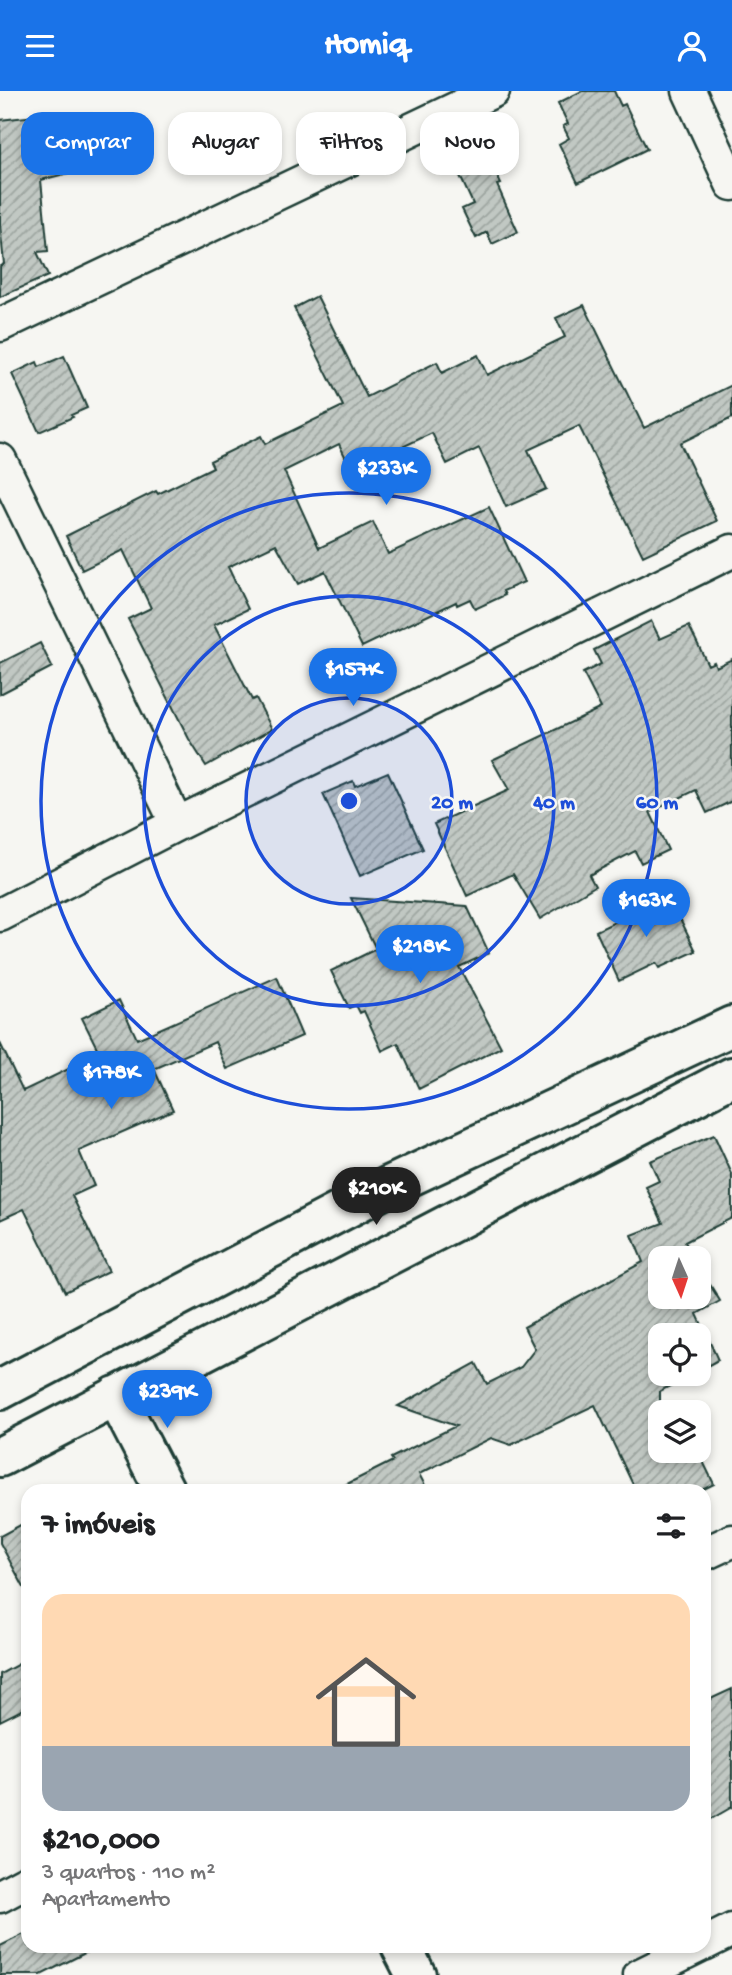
<!DOCTYPE html>
<html lang="pt">
<head>
<meta charset="utf-8">
<style>
  :root { --surface:#fff; --page:#f6f6f6; --text:#202124; --muted:#757577; --line:#e0e0e0; --accent:#1a73e8 }
  body { margin:0; font-family:"Gochi Hand",sans-serif; background:var(--page); color:var(--text); height:100vh; display:flex; flex-direction:column; font-size:26px; white-space:nowrap }
  * { box-sizing:border-box; margin:0 }
  p { font-size:23px; color:var(--muted) }
  .icon { flex:none; width:38px; height:38px; fill:none; stroke:currentColor; stroke-width:2; stroke-linecap:round; stroke-linejoin:round }
  .map { position:relative; flex:1; overflow:hidden }
  .side { position:absolute; left:21px; top:1393px; width:690px; height:469px; display:flex; flex-direction:column; background:var(--surface); border-radius:21px; box-shadow:0 4px 10px #0003 }
  .side>* { flex:none }
  .guide { position:absolute; left:21px; top:21px; width:691px; height:63px; display:flex; gap:14px }
  .needle { width:46px; rotate:177deg }
  .tools { position:absolute; left:648px; top:1155px; display:grid; gap:14px }
  .tools a { display:grid; place-items:center; width:63px; height:63px; border-radius:14px; background:var(--surface); box-shadow:0 4px 10px #0003; font-size:35px }
  .price { position:absolute; translate:-50% -60px; padding:0 16px; border-radius:24px; background:var(--accent); color:#fff; font-size:23px; line-height:46px; filter:drop-shadow(0 2px 4px #0008) }
  .price::after { content:''; position:absolute; left:50%; top:42px; width:21px; height:16px; margin-left:-10px; background:inherit; clip-path:polygon(0 0,100% 0,50% 100%) }
  .price.selected { background:#222; color:#fff }
  ul { padding:0; list-style:none }
  li { display:grid; align-content:center; gap:14px; height:371px; padding:0 21px }
  li+li { border-top:2px solid var(--line) }
  li span { display:grid; place-items:center; height:217px; border-radius:21px; color:#555 }
  li>.icon { margin-inline-start:auto }
  span .icon { width:126px; height:126px; fill:#fffc; stroke-width:1 }
  li b { font-size:30px }
  h2 { display:flex; justify-content:space-between; align-items:center; height:84px; padding:0 21px; font-size:30px }
  .pill { padding:0 24px; border-radius:21px; background:var(--surface); box-shadow:0 4px 10px #0003; font-size:24px; line-height:63px }
  .pill.selected { background:var(--accent); color:#fff }
  header { display:flex; justify-content:space-between; align-items:center; height:91px; padding:0 21px; background:var(--accent); color:#fff; font-size:32px; font-weight:800 }
  .map>svg:first-child { display:block }
</style>
</head>
<body>
<header><svg class="icon" aria-label="menu" viewBox="0 0 24 24"><path d="M4 6h16M4 12h16M4 18h16"/></svg>Homiq<svg class="icon" aria-label="person" viewBox="0 0 24 24"><circle cx="12" cy="8" r="4"/><path d="M4 21q1-7 8-7t8 7"/></svg></header>
<div class="map">
<svg width="732" height="1884" viewBox="0 0 732 1884">
  <defs>
    <pattern id="building-hatch" width="6" height="6" patternUnits="userSpaceOnUse" patternTransform="scale(1.75)"><rect width="6" height="6" fill="#c1c8c3"/><path d="M-1 1l2-2M0 6l6-6M5 7l2-2" fill="none" stroke="#9ca49f"/></pattern>
  </defs>
  <rect width="100%" height="100%" fill="#f6f6f2"/>
  <filter id="ink" filterUnits="userSpaceOnUse"><feTurbulence type="fractalNoise" baseFrequency=".0143" numOctaves="2"/><feDisplacementMap in="SourceGraphic" scale="14" xChannelSelector="R" yChannelSelector="G"/><feConvolveMatrix kernelMatrix="1 2 1 2 8 2 1 2 1" color-interpolation-filters="sRGB"/></filter>
  <g filter="url(#ink)">
    <path fill="url(#building-hatch)" stroke="#1f3d34" stroke-width="2" d="M 582,0 L 614,0 L 621,15 L 625,13 L 647,58 L 578,92 L 559,53 L 569,47 L 563,35 L 568,33 L 558,12 Z
      M 91,23 L 104,73 L 41,89 L 48,160 L 37,161 L 48,185 L 0,206 L 0,175 L 4,173 L 0,134 L 0,29 L 35,25 L 36,37 Z
      M 473,34 L 501,93 L 497,94 L 518,141 L 492,153 L 487,141 L 476,147 L 462,118 L 473,113 L 443,48 Z
      M 317,205 L 367,306 L 437,271 L 442,282 L 478,264 L 487,284 L 565,246 L 556,227 L 584,214 L 644,337 L 732,294 L 732,327 L 680,352 L 717,430 L 643,465 L 579,335 L 528,359 L 546,398 L 506,416 L 479,357 L 447,373 L 432,342 L 385,364 L 394,383 L 362,400 L 339,353 L 284,380 L 319,457 L 373,431 L 388,463 L 489,416 L 524,491 L 503,500 L 505,504 L 475,518 L 470,508 L 457,514 L 456,511 L 362,556 L 325,480 L 298,493 L 276,453 L 228,476 L 248,518 L 214,534 L 252,609 L 256,607 L 272,638 L 206,675 L 189,648 L 128,528 L 151,517 L 123,459 L 82,479 L 66,445 L 156,400 L 158,403 L 213,376 L 210,370 L 261,345 L 265,353 L 343,315 L 294,217 Z
      M 64,265 L 87,317 L 71,324 L 73,326 L 39,341 L 12,283 L 37,271 L 39,276 Z
      M 651,530 L 660,548 L 689,535 L 708,574 L 714,571 L 716,576 L 732,568 L 732,710 L 707,722 L 696,699 L 650,721 L 668,759 L 641,772 L 635,760 L 589,784 L 595,795 L 540,828 L 513,783 L 467,805 L 434,733 L 509,699 L 492,669 L 601,617 L 583,582 L 601,573 L 594,559 Z
      M 40,552 L 52,576 L 0,603 L 0,572 Z
      M 388,681 L 423,758 L 360,785 L 323,703 L 353,690 L 355,695 Z
      M 669,805 L 696,860 L 659,877 L 656,872 L 619,890 L 596,840 Z
      M 351,807 L 467,815 L 489,862 L 459,876 L 501,956 L 419,998 L 398,952 L 382,960 L 364,920 L 360,922 L 356,914 L 349,917 L 331,880 L 376,858 Z
      M 277,886 L 302,945 L 227,978 L 215,951 L 154,978 L 173,1019 L 79,1060 L 94,1095 L 72,1105 L 109,1180 L 65,1201 L 24,1118 L 0,1129 L 0,952 L 23,1000 L 100,963 L 82,927 L 119,909 L 137,948 Z
      M 714,1044 L 732,1083 L 732,1127 L 685,1151 L 695,1167 L 660,1167 L 660,1206 L 698,1206 L 698,1174 L 720,1210 L 697,1223 L 718,1269 L 698,1280 L 698,1244 L 660,1244 L 660,1283 L 693,1283 L 660,1300 L 660,1360 L 698,1360 L 714,1393 L 700,1400 L 636,1400 L 595,1314 L 511,1354 L 491,1347 L 419,1383 L 428,1400 L 333,1400 L 393,1370 L 391,1367 L 456,1335 L 398,1315 L 476,1272 L 487,1293 L 521,1276 L 535,1258 L 524,1236 L 643,1171 L 632,1144 L 663,1132 L 646,1096 L 659,1090 L 650,1070 Z
      M 28,1430 L 28,1504 L 0,1452 L 0,1445 Z
      M 28,1568 L 28,1616 L 0,1630 L 0,1583 Z
      M 732,1598 L 732,1716 L 704,1732 L 704,1611 Z
      M 28,1841 L 28,1855 L 99,1855 L 41,1884 L 0,1884 L 0,1855 Z"/>
    <g fill="none" stroke-linecap="round" stroke-linejoin="round">
      <defs>
        <path id="street" d="M 689,0 L 732,93
          M 0,234 L 493,0
          M 0,369 L 177,733
          M 0,824 L 177,733 L 732,460
          M 704,1463 L 732,1450
          M 0,1805 L 28,1790
          M 704,1853 L 732,1839
          M 640,1884 L 699,1855"/>
        <path id="secondary" d="M 0,1299 L 389,1095 L 732,935
          M 116,1305 L 165,1400
          M 0,1366 L 732,986
          M 401,1855 L 416,1884"/>
      </defs>
      <use href="#street" stroke="#1f3d34" stroke-width="37"/>
      <use href="#secondary" stroke="#1f3d34" stroke-width="44"/>
      <use href="#street" stroke="#f6f6f2" stroke-width="32"/>
      <use href="#secondary" stroke="#f6f6f2" stroke-width="38"/>
    </g>
  </g>
  <circle cx="349" cy="710" r="103" fill="#1d4ed8" fill-opacity=".12"/>
  <g fill="none" stroke="#1d4ed8" stroke-width="3.5">
    <circle cx="349" cy="710" r="103"/>
    <circle cx="349" cy="710" r="205"/>
    <circle cx="349" cy="710" r="308"/>
  </g>
  <circle cx="349" cy="710" r="10" fill="#1d4ed8" stroke="#f6f6f2" stroke-width="3.5"/>
  <g font-size="21" text-anchor="middle" font-weight="bold" fill="#1d4ed8" stroke="#f6f6f2" stroke-width="5" stroke-linejoin="round" paint-order="stroke">
    <text x="452" y="717">20 m</text>
    <text x="554" y="717">40 m</text>
    <text x="657" y="717">60 m</text>
  </g>
</svg>
<div class="tools">
<a><svg class="needle" viewBox="-14 -14 28 28"><path d="M0-13l5 13h-10z" fill="#e53935"/><path d="M0 13l5-13h-10z" fill="#757577"/></svg></a>
<a><svg class="icon" aria-label="locate" viewBox="0 0 24 24"><circle cx="12" cy="12" r="6"/><path d="M12 2v4M12 18v4M2 12h4M18 12h4"/></svg></a>
<a><svg class="icon" aria-label="layers" viewBox="0 0 24 24"><path d="M12 4l9 5-9 5-9-5zM3 14l9 5 9-5"/></svg></a>
</div>
<b class="price" style="left:386px;top:416px">$233K</b>
<b class="price" style="left:353px;top:617px">$157K</b>
<b class="price" style="left:646px;top:848px">$163K</b>
<b class="price" style="left:420px;top:894px">$218K</b>
<b class="price" style="left:111px;top:1020px">$178K</b>
<b class="price selected" style="left:376px;top:1136px">$210K</b>
<b class="price" style="left:167px;top:1339px">$239K</b>
<div class="guide">
<a class="pill selected">Comprar</a>
<a class="pill">Alugar</a>
<a class="pill">Filtros</a>
<a class="pill">Novo</a>
</div>
<section class="side">
<h2>7 imóveis<svg class="icon" aria-label="filters" viewBox="0 0 24 24"><path d="M4 7h16M4 17h16"/><circle cx="9" cy="7" r="2"/><circle cx="15" cy="17" r="2"/></svg></h2>
<ul>
<li><span style="background:linear-gradient(#ffd9b3 70%,#9aa5b1 0)"><svg class="icon" aria-label="home" viewBox="0 0 24 24"><path d="M3 11l9-7 9 7M6 9v11h12V9"/></svg></span><div><b>$210,000</b><p>3 quartos · 110 m²</p><p>Apartamento</p></div></li>
</ul>
</section>
</div>
</body>
</html>
